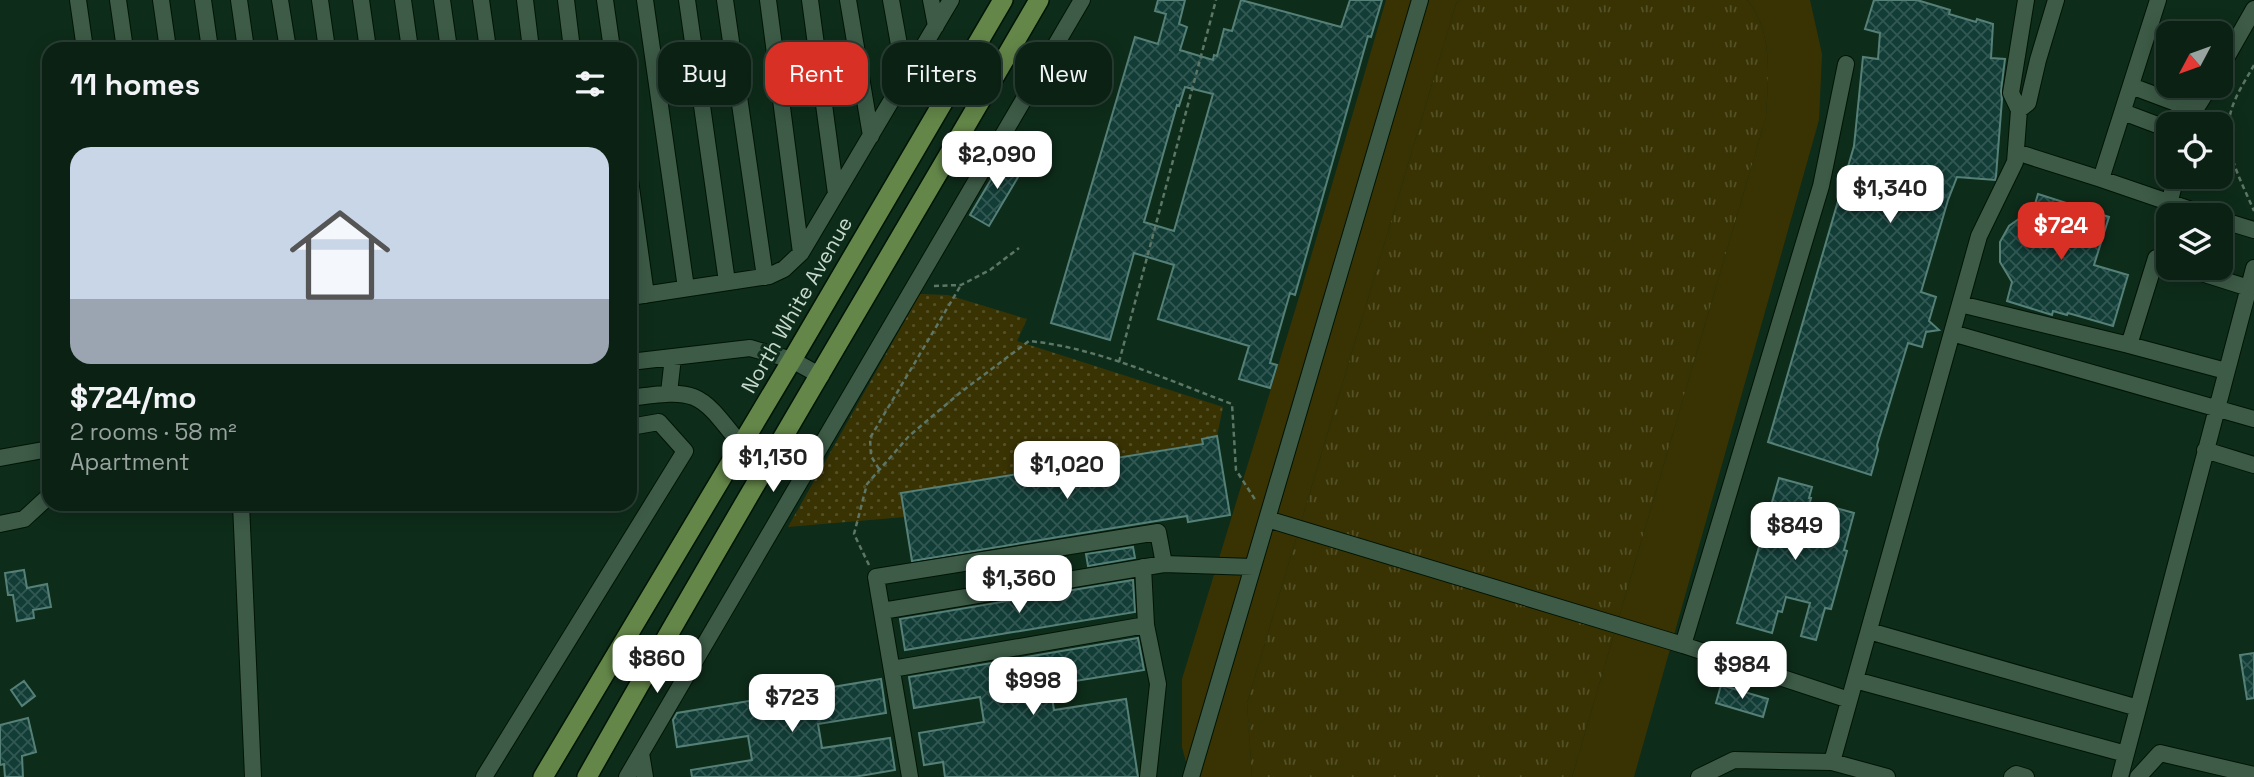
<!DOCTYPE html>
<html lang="en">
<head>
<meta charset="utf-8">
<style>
  :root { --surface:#0a2114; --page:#182e22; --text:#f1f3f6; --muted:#99a3a0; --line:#2a3e34; --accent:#d93025 }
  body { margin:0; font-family:"Space Grotesk",sans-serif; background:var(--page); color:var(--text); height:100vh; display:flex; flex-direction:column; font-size:26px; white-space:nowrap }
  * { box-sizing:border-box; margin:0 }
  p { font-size:23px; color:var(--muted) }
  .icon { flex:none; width:38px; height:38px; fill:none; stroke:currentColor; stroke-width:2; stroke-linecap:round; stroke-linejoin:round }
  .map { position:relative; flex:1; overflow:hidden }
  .side { position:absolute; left:42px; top:42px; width:595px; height:469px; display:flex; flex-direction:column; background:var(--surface); border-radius:21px; box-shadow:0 4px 18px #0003,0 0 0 2px var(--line) }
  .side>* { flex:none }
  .hud { position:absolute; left:658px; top:42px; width:665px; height:63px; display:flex; gap:14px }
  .needle { width:46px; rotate:229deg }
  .buttons { position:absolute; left:2156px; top:21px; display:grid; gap:14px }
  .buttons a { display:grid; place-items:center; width:77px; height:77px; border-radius:14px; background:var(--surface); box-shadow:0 4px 18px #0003,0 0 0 2px var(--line); font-size:35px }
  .price { position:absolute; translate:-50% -60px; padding:0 16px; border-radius:14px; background:#fff; color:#222; font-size:23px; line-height:46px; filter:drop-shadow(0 2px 4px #0008) }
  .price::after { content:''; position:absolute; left:50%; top:42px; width:21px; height:16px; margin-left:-10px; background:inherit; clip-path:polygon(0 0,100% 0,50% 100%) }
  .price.active { background:var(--accent); color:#fff }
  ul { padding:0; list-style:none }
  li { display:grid; align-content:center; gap:14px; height:371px; padding:0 28px }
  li+li { border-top:2px solid var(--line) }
  li span { display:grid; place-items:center; height:217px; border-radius:21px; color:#555 }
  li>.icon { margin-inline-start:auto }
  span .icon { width:126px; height:126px; fill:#fffc; stroke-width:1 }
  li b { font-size:30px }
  h2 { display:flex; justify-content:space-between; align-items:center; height:84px; padding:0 28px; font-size:30px }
  .pill { padding:0 24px; border-radius:21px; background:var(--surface); box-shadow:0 4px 18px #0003,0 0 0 2px var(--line); font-size:24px; line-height:63px }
  .pill.active { background:var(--accent); color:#fff }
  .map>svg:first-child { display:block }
</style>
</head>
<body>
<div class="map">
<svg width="2254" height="777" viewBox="0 0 2254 777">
  <defs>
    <pattern id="grass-tufts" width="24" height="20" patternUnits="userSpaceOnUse" patternTransform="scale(1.75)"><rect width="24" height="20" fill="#393304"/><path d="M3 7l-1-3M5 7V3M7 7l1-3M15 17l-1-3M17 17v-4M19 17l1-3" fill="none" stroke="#545027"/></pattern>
    <pattern id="garden-dots" width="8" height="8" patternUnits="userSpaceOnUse" patternTransform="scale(1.75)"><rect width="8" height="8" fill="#393304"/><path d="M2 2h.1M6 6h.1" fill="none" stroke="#545027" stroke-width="1.8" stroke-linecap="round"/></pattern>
    <pattern id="building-cross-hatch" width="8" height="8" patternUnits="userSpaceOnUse" patternTransform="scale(1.75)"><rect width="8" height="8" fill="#123d37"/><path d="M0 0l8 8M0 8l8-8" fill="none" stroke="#335853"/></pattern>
  </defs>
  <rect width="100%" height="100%" fill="#0e2c1a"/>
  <path fill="url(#grass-tufts)" d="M 1459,0 L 1747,0 C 1774,31 1768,79 1766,117 L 1572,777 L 1252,777 L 1247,703 L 1456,4 Z"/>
  <path fill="url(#garden-dots)" d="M 920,294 L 948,295 L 1027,319 L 1017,341 L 1223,407 L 1217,436 L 1202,438 L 1203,443 L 901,493 L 905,517 L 788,527 Z"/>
  <path fill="#393304" d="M 1386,0 L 1459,0 L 1456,4 L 1247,703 L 1252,777 L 1190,777 L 1182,747 L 1182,679 L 1300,294 Z
    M 1747,0 L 1810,0 L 1822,54 L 1819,120 L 1634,777 L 1572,777 L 1766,117 C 1768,79 1774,31 1747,0 Z"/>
  <path fill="url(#building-cross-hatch)" stroke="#558078" stroke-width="2" fill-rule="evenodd" d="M 1158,0 L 1185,0 L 1179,24 L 1187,27 L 1180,50 L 1213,60 L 1214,55 L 1217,56 L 1224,29 L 1232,31 L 1241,0 L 1341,27 L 1350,0 L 1382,0 L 1371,37 L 1368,36 L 1295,295 L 1290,293 L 1270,363 L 1277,365 L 1270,388 L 1239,379 L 1249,346 L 1158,319 L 1174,265 L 1134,253 L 1110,340 L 1051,323 L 1135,37 L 1158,44 L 1166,14 L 1155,11 ZM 1185,87 L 1213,94 L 1174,231 L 1144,222 L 1177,105 L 1179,106 Z
    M 1874,0 L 1917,0 L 1950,10 L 1949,14 L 1976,22 L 1977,19 L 1993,24 L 1991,58 L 2005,59 L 2001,91 L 2002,99 L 1996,176 L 1995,180 L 1957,177 L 1948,200 L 1921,292 L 1936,297 L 1929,321 L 1939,330 L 1926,332 L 1922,347 L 1908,343 L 1877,445 L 1878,450 L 1871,475 L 1768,442 L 1854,146 L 1863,57 L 1878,59 L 1880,33 L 1865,29 Z
    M 1005,156 L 1024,167 L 989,226 L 970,215 Z
    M 2038,194 L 2085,209 L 2086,204 L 2098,208 L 2097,213 L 2109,217 L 2094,265 L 2128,275 L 2113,326 L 2068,313 L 2067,315 L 2053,311 L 2052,315 L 2007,301 L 2012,282 L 2000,262 L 2000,242 L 2009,226 L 2023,216 L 2032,214 Z
    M 1217,436 L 1230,515 L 1188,522 L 1187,516 L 912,561 L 901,493 L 1203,444 L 1202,439 Z
    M 1779,478 L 1812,487 L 1809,498 L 1811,498 L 1805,521 L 1831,527 L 1836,508 L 1854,513 L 1844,550 L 1847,551 L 1831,609 L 1825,608 L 1816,640 L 1801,636 L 1810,603 L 1786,597 L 1782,612 L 1778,611 L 1772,633 L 1737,623 Z
    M 1133,547 L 1135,558 L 1088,566 L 1086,554 Z
    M 24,570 L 27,588 L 47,584 L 51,607 L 33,610 L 34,618 L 17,621 L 13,595 L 8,595 L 5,573 Z
    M 1133,580 L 1135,612 L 905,650 L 900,619 Z
    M 1138,638 L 1144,670 L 1050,685 L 1054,710 L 1126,699 L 1138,777 L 945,777 L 943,762 L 924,765 L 919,733 L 984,722 L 980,697 L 914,708 L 909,677 Z
    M 2254,653 L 2254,698 L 2247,699 L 2240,655 Z
    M 881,679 L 886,713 L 818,724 L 822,748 L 890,738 L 895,770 L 854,777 L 692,777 L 691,770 L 752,760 L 748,736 L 677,747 L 673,720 L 677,713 Z
    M 24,681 L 35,696 L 22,706 L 11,690 Z
    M 1721,685 L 1768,699 L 1763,717 L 1716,703 Z
    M 28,718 L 36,752 L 22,756 L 23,777 L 5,777 L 4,764 L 0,765 L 0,725 Z"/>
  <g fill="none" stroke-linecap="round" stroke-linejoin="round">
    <defs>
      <path id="minor" d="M 78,0 L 85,49
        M 118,0 L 125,49
        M 161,0 L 168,49
        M 203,0 L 210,49
        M 239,0 L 246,49
        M 280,0 L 288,49
        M 320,0 L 327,49
        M 361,0 L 368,49
        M 403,0 L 410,49
        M 442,0 L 449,49
        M 481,0 L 488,49
        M 525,0 L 531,49
        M 566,0 L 572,49
        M 605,0 L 612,49
        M 645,0 L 686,288
        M 687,0 L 727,282
        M 725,0 L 765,277
        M 768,0 L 801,253
        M 810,0 L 836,194
        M 848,0 L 871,136
        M 891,0 L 905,78
        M 931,0 L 936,26
        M 2158,0 L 2101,179 L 2206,215
        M 1846,64 L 1821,186 L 1683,645 L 1849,700
        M 2221,67 L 2254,9
        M 2131,86 L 2195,110 L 2210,86
        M 2019,110 L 2028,103 L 2038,60 L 2056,0
        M 2123,112 L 2168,129
        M 2016,152 L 2101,179
        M 630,180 L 646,295
        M 2169,204 L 2176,177
        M 2221,220 L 2254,230
        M 2186,268 L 2249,288
        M 630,297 L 769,276 L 784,269 L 801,253 L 951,0
        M 1960,304 L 2129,345 L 2226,371
        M 1952,333 L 2254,419
        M 2129,345 L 2156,258 L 2168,262
        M 630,362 L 750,348 L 792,360 L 821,376
        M 669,393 L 673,357
        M 630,398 C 699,388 699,392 741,445
        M 2205,450 L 2254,465
        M 0,458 L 49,449
        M 241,504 L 253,777
        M 1267,519 L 1683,645
        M 0,524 L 24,519 L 49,496
        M 1143,567 L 1146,625 L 1158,684 L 1148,777
        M 882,611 L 1164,564 L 1253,567
        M 1869,631 L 2138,708
        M 892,669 L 1146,625
        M 1855,680 L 2126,754
        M 641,753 L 645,777
        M 1832,762 L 1979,236 L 2015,162 L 2019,110 L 2011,93 L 2026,0
        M 484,777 L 685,451 L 659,422 L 630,427
        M 627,777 L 1082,0
        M 910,777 L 876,577 L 1158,532 L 1164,564
        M 1191,777 L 1420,0
        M 1699,777 L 1734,760 L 1832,762 L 1887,777
        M 2012,777 L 2016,774 L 2026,777
        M 2120,777 L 2254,268
        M 2138,777 L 2160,753 L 2254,775"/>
      <path id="major" d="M 543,777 L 792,360 L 1003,0
        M 587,777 C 734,516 889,259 1039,0"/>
    </defs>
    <use href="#minor" stroke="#001405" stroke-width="18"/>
    <use href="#major" stroke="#001405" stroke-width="22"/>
    <path stroke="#5d7666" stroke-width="2.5" stroke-dasharray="5 3.5" stroke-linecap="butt" d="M 2254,65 C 2247,78 2238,91 2233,105 C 2219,143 2239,176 2254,211
      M 934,286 L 961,285 L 990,270 L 1019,248
      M 1119,362 L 1216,0
      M 879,469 L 871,456 L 870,438 L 961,285
      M 869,565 L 854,534 L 867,484 L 909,436 L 961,392 L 1029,341 C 1099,348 1167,380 1232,404 L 1236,470 L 1256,501"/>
    <use href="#minor" stroke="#3d5b47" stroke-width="16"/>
    <use href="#major" stroke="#648749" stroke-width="19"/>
  </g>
  <g text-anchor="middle" stroke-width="6" stroke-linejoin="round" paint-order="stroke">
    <g font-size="21" fill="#c7d8cc" stroke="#0e2c1a">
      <text transform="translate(797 305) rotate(-60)" y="7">North White Avenue</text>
    </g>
  </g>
</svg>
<div class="buttons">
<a><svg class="needle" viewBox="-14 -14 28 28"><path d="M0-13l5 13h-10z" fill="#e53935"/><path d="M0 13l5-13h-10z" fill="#99a3a0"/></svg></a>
<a><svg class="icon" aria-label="locate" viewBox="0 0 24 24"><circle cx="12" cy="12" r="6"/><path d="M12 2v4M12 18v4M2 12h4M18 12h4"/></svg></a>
<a><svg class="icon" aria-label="layers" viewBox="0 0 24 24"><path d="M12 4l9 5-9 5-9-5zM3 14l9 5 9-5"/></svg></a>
</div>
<b class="price" style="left:997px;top:191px">$2,090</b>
<b class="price" style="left:1890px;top:225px">$1,340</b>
<b class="price active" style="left:2061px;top:262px">$724</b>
<b class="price" style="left:773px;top:494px">$1,130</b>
<b class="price" style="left:1067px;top:501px">$1,020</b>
<b class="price" style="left:1795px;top:562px">$849</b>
<b class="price" style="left:1019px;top:615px">$1,360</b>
<b class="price" style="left:657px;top:695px">$860</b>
<b class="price" style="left:1742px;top:701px">$984</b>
<b class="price" style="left:1033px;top:717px">$998</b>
<b class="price" style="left:792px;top:734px">$723</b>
<div class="hud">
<a class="pill">Buy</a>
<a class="pill active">Rent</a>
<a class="pill">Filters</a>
<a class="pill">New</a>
</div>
<section class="side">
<h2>11 homes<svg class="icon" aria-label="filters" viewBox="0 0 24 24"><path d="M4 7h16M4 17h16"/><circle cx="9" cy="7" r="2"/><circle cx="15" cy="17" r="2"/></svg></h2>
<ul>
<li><span style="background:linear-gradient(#c9d6e8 70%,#9aa5b1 0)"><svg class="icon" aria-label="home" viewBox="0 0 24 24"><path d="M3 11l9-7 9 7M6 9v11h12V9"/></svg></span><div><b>$724/mo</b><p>2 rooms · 58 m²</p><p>Apartment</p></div></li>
</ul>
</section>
</div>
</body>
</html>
